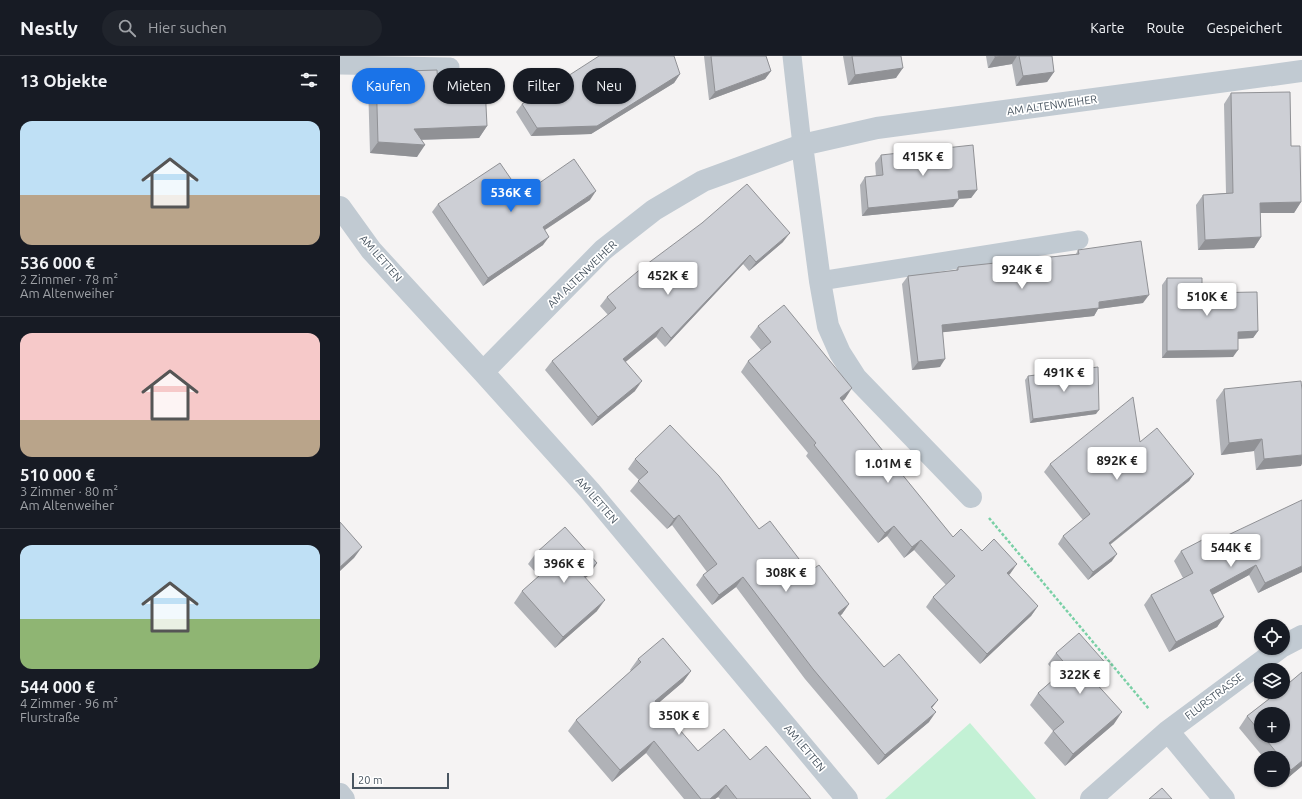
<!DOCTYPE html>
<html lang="de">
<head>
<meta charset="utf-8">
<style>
  :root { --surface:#171b24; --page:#20242c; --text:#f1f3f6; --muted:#9ea1a6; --line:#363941; --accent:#1a73e8 }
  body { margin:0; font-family:Ubuntu,sans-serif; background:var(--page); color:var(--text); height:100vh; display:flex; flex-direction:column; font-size:15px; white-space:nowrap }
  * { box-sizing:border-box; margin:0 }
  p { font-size:13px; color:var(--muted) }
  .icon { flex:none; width:22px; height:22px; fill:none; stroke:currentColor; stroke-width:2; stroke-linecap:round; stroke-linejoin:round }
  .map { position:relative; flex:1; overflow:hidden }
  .panel { display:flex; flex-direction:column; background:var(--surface); width:340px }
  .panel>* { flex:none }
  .guide { position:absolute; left:12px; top:12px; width:380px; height:36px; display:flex; gap:8px }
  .buttons { position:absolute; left:914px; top:563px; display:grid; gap:8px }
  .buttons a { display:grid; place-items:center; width:36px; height:36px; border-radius:50%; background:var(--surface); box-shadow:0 1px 3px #0004; font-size:20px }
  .scale { position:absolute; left:12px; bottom:10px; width:97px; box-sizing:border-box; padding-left:4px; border:2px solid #4a5661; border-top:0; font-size:11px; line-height:14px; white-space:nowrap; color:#4a5661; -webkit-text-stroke:3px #fff; paint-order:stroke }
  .price { position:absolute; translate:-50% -34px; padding:0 9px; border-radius:4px; background:#fff; color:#222; font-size:13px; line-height:26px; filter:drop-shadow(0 1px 2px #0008) }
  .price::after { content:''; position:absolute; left:50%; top:24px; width:12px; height:9px; margin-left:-6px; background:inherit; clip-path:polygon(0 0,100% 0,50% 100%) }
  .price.active { background:var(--accent); color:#fff }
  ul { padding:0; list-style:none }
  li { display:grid; align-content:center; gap:8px; height:212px; padding:0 20px }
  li+li { border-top:1px solid var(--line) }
  li span { display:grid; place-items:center; height:124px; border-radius:12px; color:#555 }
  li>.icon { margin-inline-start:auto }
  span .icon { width:72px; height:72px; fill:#fffc; stroke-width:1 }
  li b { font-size:17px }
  h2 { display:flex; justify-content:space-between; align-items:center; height:48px; padding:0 20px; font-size:17px }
  .tag { padding:0 14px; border-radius:18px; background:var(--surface); box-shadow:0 1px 3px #0004; font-size:14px; line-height:36px }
  .tag.active { background:var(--accent); color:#fff }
  header { display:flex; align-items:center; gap:24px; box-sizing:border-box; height:56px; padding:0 20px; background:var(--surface); border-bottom:1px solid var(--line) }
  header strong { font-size:19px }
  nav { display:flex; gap:22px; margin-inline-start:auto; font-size:14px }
  .search { width:280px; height:36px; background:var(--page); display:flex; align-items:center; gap:10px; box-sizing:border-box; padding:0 14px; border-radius:22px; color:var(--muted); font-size:15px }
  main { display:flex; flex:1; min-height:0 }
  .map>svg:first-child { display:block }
</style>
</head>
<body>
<header>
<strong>Nestly</strong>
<div class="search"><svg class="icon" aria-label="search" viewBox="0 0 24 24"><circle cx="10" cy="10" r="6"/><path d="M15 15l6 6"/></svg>Hier suchen</div>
<nav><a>Karte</a><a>Route</a><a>Gespeichert</a></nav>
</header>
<main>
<section class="panel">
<h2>13 Objekte<svg class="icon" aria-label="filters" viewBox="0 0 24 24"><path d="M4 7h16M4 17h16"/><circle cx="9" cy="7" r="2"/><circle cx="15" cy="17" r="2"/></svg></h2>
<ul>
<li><span style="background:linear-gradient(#bfe0f5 60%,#b9a48a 0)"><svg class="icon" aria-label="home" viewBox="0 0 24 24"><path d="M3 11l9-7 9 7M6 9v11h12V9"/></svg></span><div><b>536 000 €</b><p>2 Zimmer · 78 m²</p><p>Am Altenweiher</p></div></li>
<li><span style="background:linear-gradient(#f6c9c9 70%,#b9a48a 0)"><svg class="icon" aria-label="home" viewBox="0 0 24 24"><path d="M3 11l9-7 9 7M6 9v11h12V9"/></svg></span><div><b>510 000 €</b><p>3 Zimmer · 80 m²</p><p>Am Altenweiher</p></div></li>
<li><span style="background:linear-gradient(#bfe0f5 60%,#8fb573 0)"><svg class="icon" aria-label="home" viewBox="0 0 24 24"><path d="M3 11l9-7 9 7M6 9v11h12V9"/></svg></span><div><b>544 000 €</b><p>4 Zimmer · 96 m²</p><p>Flurstraße</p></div></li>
</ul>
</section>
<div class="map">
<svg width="962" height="743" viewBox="0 0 962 743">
  <rect width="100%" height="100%" fill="#f5f3f3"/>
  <path fill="#c3f1d5" d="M 630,667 L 696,743 L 545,743 Z"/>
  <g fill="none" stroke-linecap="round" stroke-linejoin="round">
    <path stroke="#7ad0a6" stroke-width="2.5" stroke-dasharray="3 2" stroke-linecap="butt" d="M 649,462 L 809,653"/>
    <path stroke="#c1cad2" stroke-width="19" d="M 452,0 L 462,89
      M 0,9 L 110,11
      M 480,225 L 739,184"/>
    <path stroke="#c1cad2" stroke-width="22" d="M 462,89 L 480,225 L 488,270 L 500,297 L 516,322 L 631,441
      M 0,151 L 31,194 L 143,316 L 250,435 L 507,743
      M 143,316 L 263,194 L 314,154 L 363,125 L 462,89 L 537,72 L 962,15
      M 943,590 L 962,580
      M 828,675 L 884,743
      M 0,738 L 4,743
      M 751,743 L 828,675 L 940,592"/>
  </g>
  <path fill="#b0b2b7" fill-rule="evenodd" d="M 364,0 L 426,0 L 431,15 L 425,23 L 369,44 Z
    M 503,0 L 561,0 L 556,22 L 508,29 Z
    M 646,0 L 712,0 L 714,16 L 707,26 L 676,30 L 672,8 L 648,12 Z
    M 36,16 L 98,31 L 147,70 L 139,82 L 82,84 L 77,101 L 30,97 L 28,27 Z
    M 340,18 L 334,27 L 251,78 L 191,80 L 176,56 L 182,48 Z
    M 891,37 L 951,90 L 961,146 L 954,157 L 920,157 L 921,181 L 914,192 L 858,194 L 856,149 L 863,139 L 886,137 L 884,48 Z
    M 541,99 L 637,134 L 631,142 L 619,143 L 613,151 L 522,160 L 520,129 L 525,121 L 536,120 L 535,107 Z
    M 182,139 L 250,144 L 205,174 L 203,189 L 143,230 L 92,156 L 98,148 Z
    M 443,186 L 409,215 L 403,208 L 325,291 L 316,281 L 285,306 L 295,335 L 252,370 L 205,314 L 212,305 L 268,259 L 260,250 L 267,241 Z
    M 738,194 L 803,247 L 758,253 L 754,260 L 603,276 L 600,311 L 572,314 L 562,228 L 568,220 L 616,214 L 618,211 L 736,198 Z
    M 827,222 L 918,275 L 913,282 L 898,283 L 893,301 L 822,302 L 822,229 Z
    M 418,270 L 505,343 L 502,345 L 613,481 L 642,495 L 669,519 L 698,550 L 691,560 L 640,608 L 586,551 L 593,541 L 606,529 L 574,494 L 564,502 L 547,480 L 538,487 L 466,400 L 468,397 L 401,316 L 408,305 L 421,294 L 410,281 Z
    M 688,320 L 756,358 L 690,367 L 685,324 Z
    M 884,333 L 961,410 L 916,414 L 914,395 L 881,399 L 876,344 Z
    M 800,386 L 854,418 L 849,425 L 770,489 L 772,505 L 748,524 L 718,488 L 723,480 L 743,464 L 704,416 L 710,408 Z
    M 295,403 L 419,473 L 469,516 L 509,548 L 502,558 L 500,560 L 544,611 L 598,644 L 592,652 L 589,666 L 538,709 L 465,623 L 396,531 L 372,549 L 356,529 L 363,519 L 367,516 L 332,469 L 327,473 L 290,435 L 299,424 L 288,413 Z
    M 869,488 L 962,516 L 918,537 L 909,519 L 872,539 L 884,561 L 877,571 L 829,596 L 804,549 L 811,539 L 843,522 L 834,505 L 841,495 Z
    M 196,497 L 257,507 L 249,519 L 245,522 L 257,555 L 215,592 L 174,547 L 182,535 L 199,520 L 188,508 Z
    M 716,597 L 761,622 L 755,627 L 774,668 L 725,710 L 704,687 L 713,675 L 690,649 L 698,637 L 718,620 L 708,608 Z
    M 298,603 L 351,615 L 343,626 L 317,648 L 358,695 L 410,704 L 471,743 L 380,743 L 378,741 L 375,743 L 344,743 L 306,697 L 272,726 L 228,675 L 236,664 L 291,615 L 290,614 Z
    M 962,616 L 962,710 L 943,726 L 941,724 L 943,724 L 943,702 L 924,702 L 899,672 L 907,660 L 938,636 L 943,636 L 943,632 ZM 921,658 L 943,658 L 943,680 L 921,680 Z"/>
  <path fill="#909195" d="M 664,0 L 677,0 L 672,8 L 648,12 L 655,1 Z
    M 563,12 L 556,22 L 508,29 L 515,19 Z
    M 431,15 L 425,23 L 369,44 L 375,36 Z
    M 714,16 L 707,26 L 676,30 L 683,20 Z
    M 340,18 L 334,27 L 251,78 L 191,80 L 197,72 Z
    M 147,70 L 139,82 L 66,84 L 74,73 Z
    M 38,86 L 85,89 L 77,101 L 30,97 Z
    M 637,134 L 631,142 L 612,143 L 618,135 Z
    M 256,135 L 250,144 L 197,179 L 203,171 Z
    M 619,143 L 613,151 L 522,160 L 528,152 Z
    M 961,146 L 954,157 L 912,157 L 920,147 Z
    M 450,177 L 443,186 L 409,215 L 416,206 Z
    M 209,181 L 203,189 L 143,230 L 148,222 Z
    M 921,181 L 914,192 L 858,194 L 865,184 Z
    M 410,199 L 403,208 L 325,291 L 331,282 Z
    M 809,239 L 803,247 L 758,253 L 754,260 L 596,277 L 602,269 Z
    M 322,271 L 316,281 L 277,313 L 283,303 Z
    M 918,275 L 913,282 L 893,283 L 898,276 Z
    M 898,294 L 893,301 L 822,302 L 827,295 Z
    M 605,303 L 600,311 L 572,314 L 578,306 Z
    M 302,325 L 295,335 L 252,370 L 258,361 Z
    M 512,332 L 505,343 L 492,353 L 500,342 Z
    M 759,354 L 756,358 L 690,367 L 693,363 Z
    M 922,383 L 914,395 L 881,399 L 889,387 Z
    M 962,399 L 962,408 L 961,410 L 916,414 L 924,403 Z
    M 854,418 L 849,425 L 763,494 L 769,487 Z
    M 339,459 L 332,469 L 327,473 L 334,463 Z
    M 554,470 L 547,480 L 538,487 L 545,477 Z
    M 581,484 L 574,494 L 564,502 L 572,491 Z
    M 22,491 L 14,502 L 0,515 L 0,511 Z
    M 777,498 L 772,505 L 748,524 L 753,516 Z
    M 257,507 L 249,519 L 235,531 L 243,519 Z
    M 677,508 L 670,518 L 660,527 L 667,517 Z
    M 916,509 L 909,519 L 863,544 L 870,534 Z
    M 962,510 L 962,516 L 918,537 L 925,527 Z
    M 403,521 L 396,531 L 372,549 L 379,539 Z
    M 265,544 L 257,555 L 215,592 L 223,581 Z
    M 509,548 L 502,558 L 491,567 L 498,557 Z
    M 698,550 L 691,560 L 640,608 L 647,598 Z
    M 884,561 L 877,571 L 829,596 L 836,586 Z
    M 769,611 L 761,622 L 745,636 L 753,624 Z
    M 351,615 L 343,626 L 307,657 L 315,645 Z
    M 598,644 L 590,654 L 591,651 Z
    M 596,656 L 589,666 L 538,709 L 545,699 Z
    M 782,656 L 774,668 L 725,710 L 733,698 Z
    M 314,685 L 306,697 L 272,726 L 280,714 Z
    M 962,705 L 962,710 L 943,726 L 951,714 Z
    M 386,729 L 378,741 L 375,743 L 370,743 Z"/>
  <path fill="#cdcfd5" stroke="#909195" d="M 259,0 L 334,0 L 340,18 L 257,70 L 197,72 L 182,48 L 217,27 Z
    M 371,0 L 426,0 L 431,15 L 375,36 Z
    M 512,0 L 561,0 L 563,12 L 515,19 Z
    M 655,0 L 664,0 L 655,1 Z
    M 679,0 L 712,0 L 714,16 L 683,20 Z
    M 97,14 L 98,31 L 145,29 L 147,70 L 74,73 L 85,89 L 38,86 L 36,16 Z
    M 950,36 L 951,90 L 960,90 L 961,146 L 920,147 L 921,181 L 865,184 L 863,139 L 893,137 L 891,37 Z
    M 633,89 L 637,134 L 618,135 L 619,143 L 528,152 L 525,121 L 543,119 L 541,99 Z
    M 234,103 L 256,135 L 203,171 L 209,181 L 148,222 L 98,148 L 160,107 L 182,139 Z
    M 407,128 L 450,177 L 416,206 L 410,199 L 331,282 L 322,271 L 283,303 L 302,325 L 258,361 L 212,305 L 276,252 L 267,241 L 303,211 L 362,167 Z
    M 801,185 L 809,239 L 759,246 L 759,252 L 602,269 L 605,303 L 578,306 L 568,220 L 618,214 L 618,211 L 739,198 L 738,194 Z
    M 827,222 L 862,222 L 862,237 L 917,236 L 918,275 L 898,276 L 898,294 L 827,295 Z
    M 444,249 L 512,332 L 500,342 L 613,481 L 621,473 L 642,495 L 654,483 L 677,508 L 667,517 L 698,550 L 647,598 L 593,541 L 615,520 L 581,484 L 572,491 L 554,470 L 545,477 L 474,389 L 476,387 L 408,305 L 431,286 L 418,270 Z
    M 758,311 L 759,354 L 693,363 L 688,320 Z
    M 961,325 L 962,334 L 962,399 L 924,403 L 922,383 L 889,387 L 884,333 Z
    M 793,341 L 800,386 L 817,372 L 854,418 L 769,487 L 777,498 L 753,516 L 723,480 L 750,458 L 710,408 Z
    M 330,369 L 379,420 L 419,473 L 430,465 L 469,516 L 479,509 L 509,548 L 498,557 L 544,611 L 559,598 L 598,644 L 591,651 L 596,656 L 545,699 L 473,613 L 403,521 L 379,539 L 363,519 L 377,508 L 339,459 L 334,463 L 298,425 L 308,416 L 295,403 Z
    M 962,444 L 962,510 L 925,527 L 916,509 L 870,534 L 884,561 L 836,586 L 811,539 L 853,517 L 841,495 L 866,482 L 869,488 Z
    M 0,466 L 22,491 L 0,511 Z
    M 225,471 L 257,507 L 243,519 L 265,544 L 223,581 L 182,535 L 209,511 L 196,497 Z
    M 739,577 L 769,611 L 753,624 L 782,656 L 733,698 L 713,675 L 724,666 L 698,637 L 728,611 L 716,597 Z
    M 323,582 L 351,615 L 315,645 L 358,695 L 384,673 L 410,704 L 426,690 L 471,743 L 397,743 L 386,729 L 370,743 L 361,743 L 314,685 L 280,714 L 236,664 L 301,606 L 298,603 Z
    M 962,616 L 962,705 L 951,714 L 943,704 L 943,702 L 941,702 L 923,680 L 943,680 L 943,658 L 921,658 L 921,677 L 907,660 L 938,636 L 943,636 L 943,632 Z
    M 822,732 L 832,743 L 809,743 Z"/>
  <g text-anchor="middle" stroke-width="3.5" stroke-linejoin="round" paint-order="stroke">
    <g font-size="11" fill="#4a5661" stroke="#fff">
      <text transform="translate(712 49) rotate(-8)" y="4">AM ALTENWEIHER</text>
      <text transform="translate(41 202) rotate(49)" y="4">AM LETTEN</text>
      <text transform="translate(242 218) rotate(-44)" y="4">AM ALTENWEIHER</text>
      <text transform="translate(257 444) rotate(49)" y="4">AM LETTEN</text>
      <text transform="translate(874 640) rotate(-37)" y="4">FLURSTRASSE</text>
      <text transform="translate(465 692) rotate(50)" y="4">AM LETTEN</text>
    </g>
  </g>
</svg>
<div class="buttons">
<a><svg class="icon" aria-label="locate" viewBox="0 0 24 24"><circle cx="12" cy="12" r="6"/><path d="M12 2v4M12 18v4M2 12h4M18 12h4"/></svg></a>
<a><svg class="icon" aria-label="layers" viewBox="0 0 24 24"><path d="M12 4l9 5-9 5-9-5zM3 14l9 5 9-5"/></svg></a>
<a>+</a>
<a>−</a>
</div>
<div class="scale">20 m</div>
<b class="price" style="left:583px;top:121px">415K €</b>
<b class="price active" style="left:171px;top:157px">536K €</b>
<b class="price" style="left:682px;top:234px">924K €</b>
<b class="price" style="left:328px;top:240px">452K €</b>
<b class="price" style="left:867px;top:261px">510K €</b>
<b class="price" style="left:724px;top:337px">491K €</b>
<b class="price" style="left:777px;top:425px">892K €</b>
<b class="price" style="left:548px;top:428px">1.01M €</b>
<b class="price" style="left:891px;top:512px">544K €</b>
<b class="price" style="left:224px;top:528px">396K €</b>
<b class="price" style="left:446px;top:537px">308K €</b>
<b class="price" style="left:740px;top:639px">322K €</b>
<b class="price" style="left:339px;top:680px">350K €</b>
<div class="guide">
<a class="tag active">Kaufen</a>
<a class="tag">Mieten</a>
<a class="tag">Filter</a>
<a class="tag">Neu</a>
</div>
</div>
</main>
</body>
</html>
